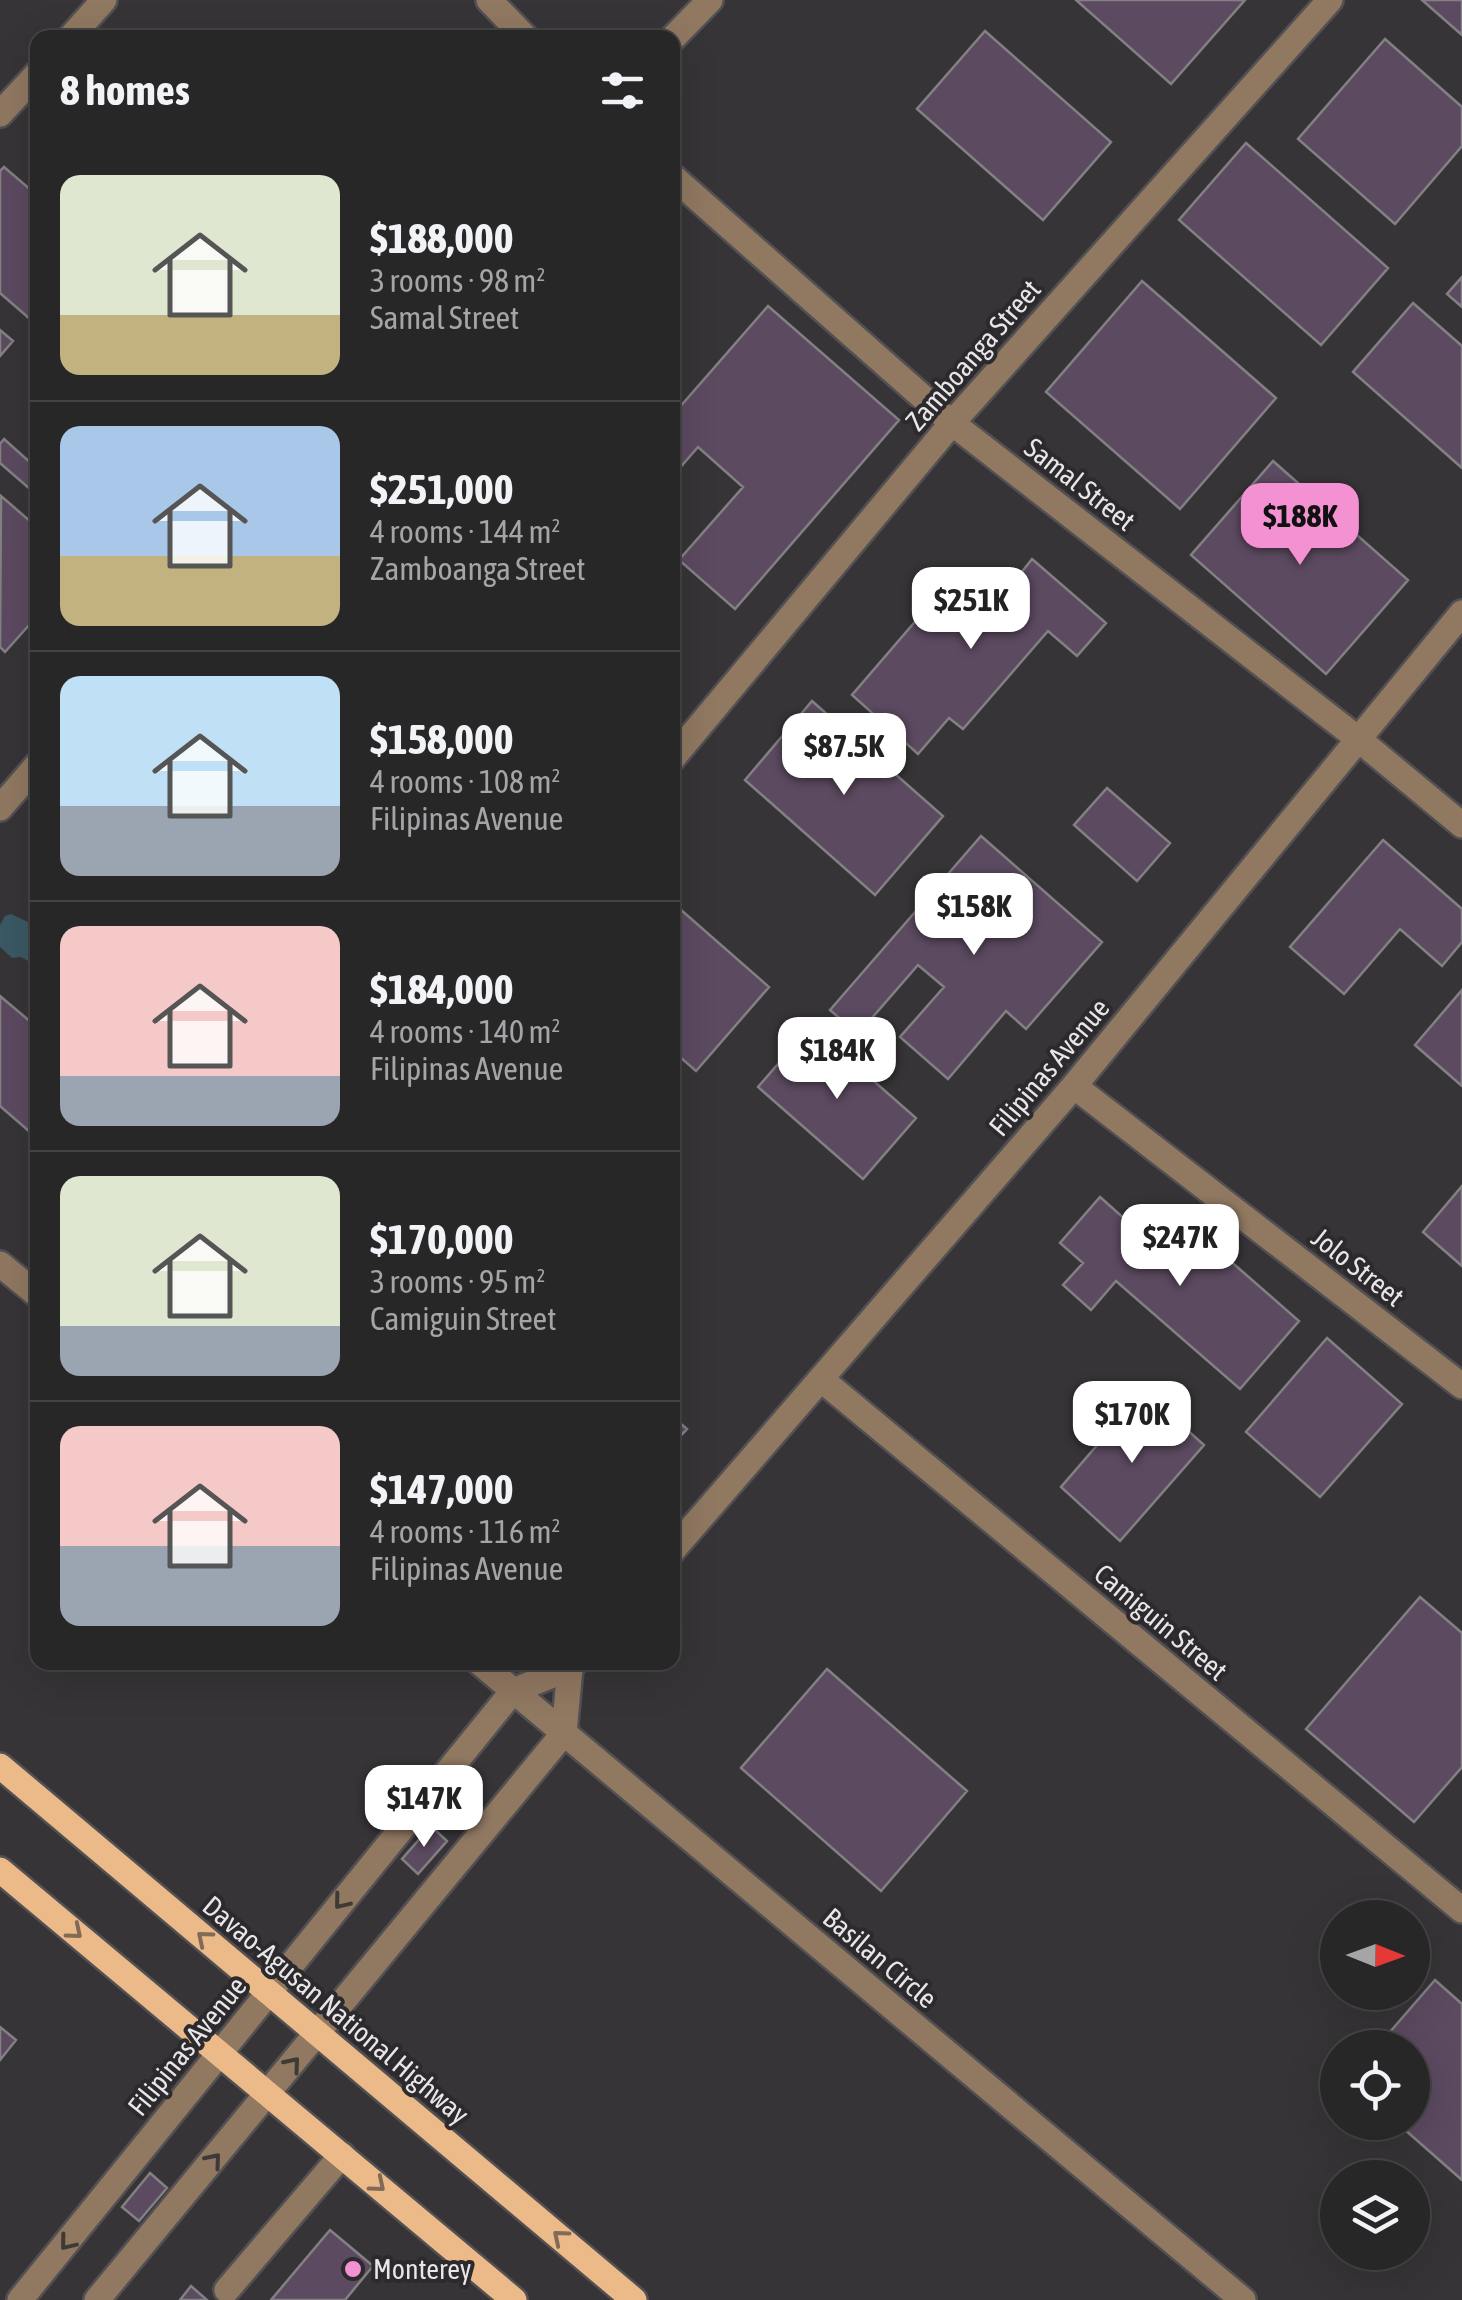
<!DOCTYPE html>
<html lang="en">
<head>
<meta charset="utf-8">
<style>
  :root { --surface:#282728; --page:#343334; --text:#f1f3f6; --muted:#a5a5a8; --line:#444445; --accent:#f491d3 }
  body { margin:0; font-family:"Asap Condensed",sans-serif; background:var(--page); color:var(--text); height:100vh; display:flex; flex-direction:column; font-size:38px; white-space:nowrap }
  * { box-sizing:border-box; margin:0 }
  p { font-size:32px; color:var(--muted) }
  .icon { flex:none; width:55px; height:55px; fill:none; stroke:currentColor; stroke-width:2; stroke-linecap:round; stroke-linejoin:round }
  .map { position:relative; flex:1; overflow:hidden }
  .drawer { position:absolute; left:30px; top:30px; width:650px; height:1640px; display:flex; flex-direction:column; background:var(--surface); border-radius:20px; box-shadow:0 10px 40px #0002,0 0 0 2px var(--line) }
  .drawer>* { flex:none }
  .needle { width:65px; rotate:91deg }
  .controls { position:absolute; left:1320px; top:1900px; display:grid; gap:20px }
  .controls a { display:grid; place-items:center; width:110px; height:110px; border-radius:50%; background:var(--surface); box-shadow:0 10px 40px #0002,0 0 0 2px var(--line); font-size:50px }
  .price { position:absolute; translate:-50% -85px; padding:0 22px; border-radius:20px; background:#fff; color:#222; font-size:32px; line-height:65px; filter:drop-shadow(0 2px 5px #0008) }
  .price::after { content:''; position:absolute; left:50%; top:60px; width:30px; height:22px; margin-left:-15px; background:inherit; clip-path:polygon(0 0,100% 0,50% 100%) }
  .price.selected { background:var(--accent); color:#111 }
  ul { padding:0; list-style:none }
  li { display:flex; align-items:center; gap:30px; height:250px; padding:0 30px }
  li+li { border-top:2px solid var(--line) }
  li span { display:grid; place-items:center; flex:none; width:280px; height:200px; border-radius:20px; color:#555 }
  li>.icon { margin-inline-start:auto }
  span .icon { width:120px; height:120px; fill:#fffc; stroke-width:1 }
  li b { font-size:42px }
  h2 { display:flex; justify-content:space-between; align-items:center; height:120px; padding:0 30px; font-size:42px }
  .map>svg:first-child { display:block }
</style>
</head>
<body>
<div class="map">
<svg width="1462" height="2300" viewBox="0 0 1462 2300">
  <rect width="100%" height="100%" fill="#363436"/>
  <path fill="#3a5965" d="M 11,914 L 28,922 L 37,920 L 37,966 L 21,957 L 12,958 L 0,947 L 0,925 L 5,916 Z"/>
  <path fill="#5c4a60" stroke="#828083" stroke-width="2.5" d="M 1076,0 L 1245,0 L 1171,84 Z
    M 1422,0 L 1462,0 L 1462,35 Z
    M 985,31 L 1111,142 L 1043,220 L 917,109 Z
    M 1385,39 L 1462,107 L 1462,146 L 1395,224 L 1298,139 Z
    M 1246,143 L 1388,268 L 1321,345 L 1179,220 Z
    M 4,167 L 38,196 L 38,326 L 0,293 L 0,171 Z
    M 1462,277 L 1462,307 L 1447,294 Z
    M 1142,281 L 1276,398 L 1180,509 L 1046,392 Z
    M 1413,303 L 1462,346 L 1462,468 L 1353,372 Z
    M 768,306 L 899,420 L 735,609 L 679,560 L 743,487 L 698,447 L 672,477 L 672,416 Z
    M 0,330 L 13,341 L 0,356 Z
    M 4,439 L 33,465 L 38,460 L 38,496 L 0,463 L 0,444 Z
    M 1273,461 L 1408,580 L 1326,674 L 1191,555 Z
    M 1,496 L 38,528 L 38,615 L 5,652 L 0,647 Z
    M 1032,559 L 1106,623 L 1077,656 L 1048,631 L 963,729 L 949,718 L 918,754 L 852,695 L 932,602 L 944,612 L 972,580 L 980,587 L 997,569 L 1013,583 Z
    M 812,701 L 943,816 L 875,895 L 745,780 Z
    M 1107,788 L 1170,843 L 1137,881 L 1074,825 Z
    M 981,836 L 1102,942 L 1026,1029 L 1006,1011 L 948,1079 L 900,1037 L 944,987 L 918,965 L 858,1034 L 830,1010 Z
    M 1383,840 L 1462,909 L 1462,942 L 1442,966 L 1400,929 L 1344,994 L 1290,947 Z
    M 672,902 L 769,987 L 696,1071 L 672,1050 Z
    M 1462,990 L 1462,1086 L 1415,1045 Z
    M 0,996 L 38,1028 L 38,1139 L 0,1106 Z
    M 811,1026 L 916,1118 L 863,1179 L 758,1087 Z
    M 1462,1186 L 1462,1266 L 1423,1232 Z
    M 1100,1197 L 1155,1246 L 1180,1217 L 1299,1321 L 1240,1389 L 1116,1281 L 1091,1310 L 1063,1285 L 1083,1263 L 1060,1243 Z
    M 1327,1338 L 1402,1404 L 1320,1497 L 1246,1432 Z
    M 1144,1391 L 1204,1445 L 1120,1541 L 1061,1487 Z
    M 672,1416 L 687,1429 L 672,1445 Z
    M 1420,1597 L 1462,1633 L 1462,1767 L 1414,1822 L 1306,1729 Z
    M 827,1669 L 967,1791 L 881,1891 L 741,1768 Z
    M 431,1826 L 447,1841 L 418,1874 L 402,1859 Z
    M 1435,1980 L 1462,2004 L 1462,2180 L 1396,2122 L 1412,2122 L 1412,2048 L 1376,2048 Z
    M 0,2027 L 16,2040 L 0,2060 Z
    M 150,2173 L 167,2188 L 139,2221 L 122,2207 Z
    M 330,2230 L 373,2266 L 345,2300 L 271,2300 Z
    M 191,2286 L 207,2300 L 180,2300 Z"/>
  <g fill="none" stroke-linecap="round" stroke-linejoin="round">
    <defs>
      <path id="minor" d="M 489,0 L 526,38
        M 70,38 L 104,0
        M 672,39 L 710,0
        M 0,114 L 38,73
        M 672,176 L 952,423 L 1357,738 L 1462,825
        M 672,759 L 952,423 L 1330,0
        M 0,808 L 38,764
        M 1074,1086 L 1462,1386
        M 0,1264 L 38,1295
        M 822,1380 L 1462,1910
        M 672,1551 L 1074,1086 L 1462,613
        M 479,1662 L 1243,2300
        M 227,2290 L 342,2155
        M 20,2300 L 513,1691 L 570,1668 L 575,1662
        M 97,2300 L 564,1733 L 570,1668"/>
      <path id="major" d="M 0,1766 L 634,2300
        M 0,1870 L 514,2300"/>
    </defs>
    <use href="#minor" stroke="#525052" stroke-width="30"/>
    <use href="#major" stroke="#525052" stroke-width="30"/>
    <use href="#minor" stroke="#907861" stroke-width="25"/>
    <use href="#major" stroke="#ecba89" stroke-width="25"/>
  </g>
  <defs><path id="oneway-chevron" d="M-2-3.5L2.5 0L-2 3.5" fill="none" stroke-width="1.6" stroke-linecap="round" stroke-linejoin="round" transform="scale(2.5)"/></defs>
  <g stroke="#403a37">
    <use href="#oneway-chevron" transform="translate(341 1902) rotate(129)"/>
    <use href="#oneway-chevron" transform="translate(293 2064) rotate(-50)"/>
    <use href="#oneway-chevron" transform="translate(214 2160) rotate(-50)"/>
    <use href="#oneway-chevron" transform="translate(67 2243) rotate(129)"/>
  </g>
  <g stroke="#826b56">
    <use href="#oneway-chevron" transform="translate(75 1932) rotate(40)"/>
    <use href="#oneway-chevron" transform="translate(204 1938) rotate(-140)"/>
    <use href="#oneway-chevron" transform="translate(378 2185) rotate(40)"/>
    <use href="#oneway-chevron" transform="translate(560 2237) rotate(-140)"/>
  </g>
  <circle fill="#f491d3" stroke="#2c2a2c" stroke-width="4" cx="353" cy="2269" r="10"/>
  <g text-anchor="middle" stroke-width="8" stroke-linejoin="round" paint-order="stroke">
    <g font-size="28" fill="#e8e6e8" stroke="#2c2a2c">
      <text transform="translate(973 355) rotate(-49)" y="10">Zamboanga Street</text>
      <text transform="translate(1080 484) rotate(38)" y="10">Samal Street</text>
      <text transform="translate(1049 1067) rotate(-50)" y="10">Filipinas Avenue</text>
      <text transform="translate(1358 1267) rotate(38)" y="10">Jolo Street</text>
      <text transform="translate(1161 1622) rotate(40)" y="10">Camiguin Street</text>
      <text transform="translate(880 1958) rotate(40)" y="10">Basilan Circle</text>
      <text transform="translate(336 2010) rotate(40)" y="10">Davao-Agusan National Highway</text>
      <text transform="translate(187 2046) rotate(-51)" y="10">Filipinas Avenue</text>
    </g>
    <g font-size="28" fill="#e8e6e8" stroke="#2c2a2c" text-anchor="start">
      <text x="373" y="2279">Monterey</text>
    </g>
  </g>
</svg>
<div class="controls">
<a><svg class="needle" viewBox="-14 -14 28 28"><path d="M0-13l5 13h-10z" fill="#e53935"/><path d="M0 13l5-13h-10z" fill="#a5a5a8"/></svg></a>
<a><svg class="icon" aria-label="locate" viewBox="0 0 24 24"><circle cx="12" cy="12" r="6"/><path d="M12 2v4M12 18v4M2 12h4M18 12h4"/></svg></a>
<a><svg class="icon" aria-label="layers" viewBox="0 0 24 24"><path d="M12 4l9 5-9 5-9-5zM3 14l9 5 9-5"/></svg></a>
</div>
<b class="price selected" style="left:1300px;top:568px">$188K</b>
<b class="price" style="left:971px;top:652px">$251K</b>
<b class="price" style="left:844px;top:798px">$87.5K</b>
<b class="price" style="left:974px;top:958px">$158K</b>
<b class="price" style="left:837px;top:1102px">$184K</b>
<b class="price" style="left:1180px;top:1289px">$247K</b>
<b class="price" style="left:1132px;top:1466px">$170K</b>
<b class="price" style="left:424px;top:1850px">$147K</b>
<section class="drawer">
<h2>8 homes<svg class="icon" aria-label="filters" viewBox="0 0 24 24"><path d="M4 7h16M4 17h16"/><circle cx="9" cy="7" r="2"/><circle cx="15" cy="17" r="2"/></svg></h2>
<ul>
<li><span style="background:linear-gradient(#dfe7d0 70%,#c2b280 0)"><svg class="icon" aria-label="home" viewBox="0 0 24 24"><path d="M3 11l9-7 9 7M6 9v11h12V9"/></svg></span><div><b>$188,000</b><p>3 rooms · 98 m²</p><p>Samal Street</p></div></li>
<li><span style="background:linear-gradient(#a9c7e8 65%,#c2b280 0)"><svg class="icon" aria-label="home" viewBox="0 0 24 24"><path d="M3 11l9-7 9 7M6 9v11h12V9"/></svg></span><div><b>$251,000</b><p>4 rooms · 144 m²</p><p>Zamboanga Street</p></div></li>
<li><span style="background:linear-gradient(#bfe0f5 65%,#9aa5b1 0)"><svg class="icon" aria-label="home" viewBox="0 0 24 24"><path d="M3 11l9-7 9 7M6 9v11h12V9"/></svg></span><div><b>$158,000</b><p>4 rooms · 108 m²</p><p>Filipinas Avenue</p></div></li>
<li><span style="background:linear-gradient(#f6c9c9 75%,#9aa5b1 0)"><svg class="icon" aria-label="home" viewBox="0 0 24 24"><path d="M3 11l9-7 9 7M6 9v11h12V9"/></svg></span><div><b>$184,000</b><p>4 rooms · 140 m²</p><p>Filipinas Avenue</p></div></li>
<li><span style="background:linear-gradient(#dfe7d0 75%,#9aa5b1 0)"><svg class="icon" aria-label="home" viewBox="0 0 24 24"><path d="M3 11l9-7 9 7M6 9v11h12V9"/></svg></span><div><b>$170,000</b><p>3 rooms · 95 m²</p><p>Camiguin Street</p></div></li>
<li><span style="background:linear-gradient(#f6c9c9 60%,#9aa5b1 0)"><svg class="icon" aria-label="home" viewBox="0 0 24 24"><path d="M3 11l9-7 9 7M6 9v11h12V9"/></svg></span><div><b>$147,000</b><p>4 rooms · 116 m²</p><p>Filipinas Avenue</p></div></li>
</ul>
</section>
</div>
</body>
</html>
